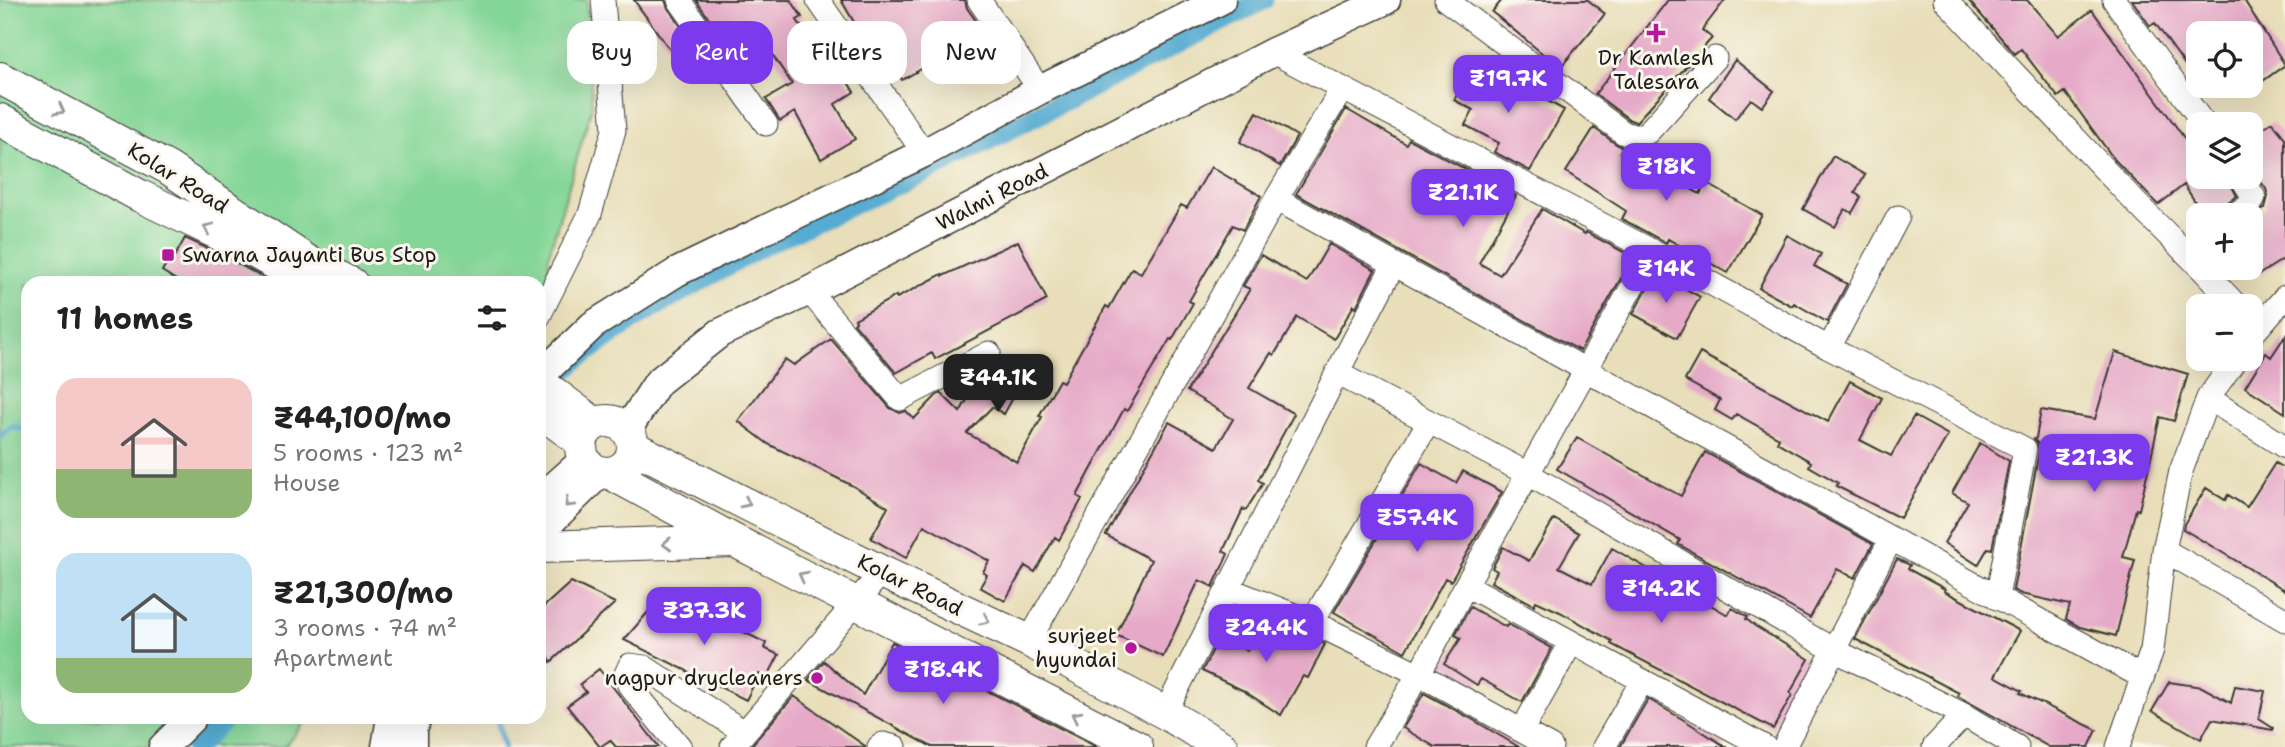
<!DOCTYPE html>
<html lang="en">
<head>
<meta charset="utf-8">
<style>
  :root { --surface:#fff; --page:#f2f2f2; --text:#222; --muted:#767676; --accent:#7c3aed }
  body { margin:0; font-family:"Shantell Sans",sans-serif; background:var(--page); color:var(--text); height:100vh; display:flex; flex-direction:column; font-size:26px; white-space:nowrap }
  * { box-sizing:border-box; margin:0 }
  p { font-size:23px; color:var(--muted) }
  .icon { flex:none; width:38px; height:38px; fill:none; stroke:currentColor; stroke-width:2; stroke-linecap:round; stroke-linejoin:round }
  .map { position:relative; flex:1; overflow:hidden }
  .panel { position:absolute; left:21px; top:276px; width:525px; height:448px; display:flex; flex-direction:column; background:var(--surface); border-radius:21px; box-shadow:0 7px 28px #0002 }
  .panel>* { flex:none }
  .top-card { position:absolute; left:567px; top:21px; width:665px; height:63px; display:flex; gap:14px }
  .buttons { position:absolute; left:2186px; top:21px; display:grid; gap:14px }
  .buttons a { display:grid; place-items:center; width:77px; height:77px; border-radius:14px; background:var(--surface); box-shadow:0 7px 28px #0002; font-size:35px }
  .price { position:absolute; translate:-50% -60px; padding:0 16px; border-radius:14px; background:var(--accent); color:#fff; font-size:23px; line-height:46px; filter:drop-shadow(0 2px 4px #0008) }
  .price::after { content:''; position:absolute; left:50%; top:42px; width:21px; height:16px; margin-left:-10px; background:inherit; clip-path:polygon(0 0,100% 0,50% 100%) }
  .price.current { background:#222; color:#fff }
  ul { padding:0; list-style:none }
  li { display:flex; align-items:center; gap:21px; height:175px; padding:0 35px }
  li span { display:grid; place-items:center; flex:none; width:196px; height:140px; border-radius:21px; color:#555 }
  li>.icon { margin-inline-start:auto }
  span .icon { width:84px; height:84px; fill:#fffc; stroke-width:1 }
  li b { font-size:30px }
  h2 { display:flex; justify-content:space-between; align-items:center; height:84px; padding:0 35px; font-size:30px }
  .chip { padding:0 24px; border-radius:21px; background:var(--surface); box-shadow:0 7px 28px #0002; font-size:24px; line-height:63px }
  .chip.current { background:var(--accent); color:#fff }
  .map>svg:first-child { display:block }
</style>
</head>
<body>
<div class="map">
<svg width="2285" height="747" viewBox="0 0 2285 747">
  <rect width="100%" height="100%" fill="#fbf7ec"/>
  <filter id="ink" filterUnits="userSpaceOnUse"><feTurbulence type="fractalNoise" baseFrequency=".0143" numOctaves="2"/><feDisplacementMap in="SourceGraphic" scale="14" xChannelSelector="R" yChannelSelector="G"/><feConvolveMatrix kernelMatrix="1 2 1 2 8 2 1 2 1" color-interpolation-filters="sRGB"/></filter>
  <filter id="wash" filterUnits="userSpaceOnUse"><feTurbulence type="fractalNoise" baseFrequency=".00686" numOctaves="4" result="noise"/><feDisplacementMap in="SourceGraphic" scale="28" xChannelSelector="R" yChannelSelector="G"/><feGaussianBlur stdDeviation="1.57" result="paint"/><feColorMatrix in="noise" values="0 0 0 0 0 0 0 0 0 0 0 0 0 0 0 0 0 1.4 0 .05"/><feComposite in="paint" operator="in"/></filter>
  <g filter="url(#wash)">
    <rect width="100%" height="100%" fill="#e8deb9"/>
    <path fill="#84d697" stroke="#50795a" stroke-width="2" d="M 0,0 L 587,0 L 592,107 L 549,254 L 545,441 L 539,448 L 539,284 L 28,284 L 28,718 L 309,718 L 284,747 L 0,747 Z"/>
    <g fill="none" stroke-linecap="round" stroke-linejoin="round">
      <path stroke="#55abd1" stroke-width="6" d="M 0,436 L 13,426 L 28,431
        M 497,718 L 504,747"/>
      <path stroke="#55abd1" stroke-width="21" d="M 560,375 L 574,361 L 641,314 L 767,243 L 933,168 L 1263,0
        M 196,747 L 225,718"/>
    </g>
    <g id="blocks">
      <path fill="#e6aac8" d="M 634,0 L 665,0 L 668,8 L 694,45 L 676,58 Z
        M 696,0 L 791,0 L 802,17 L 797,20 L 834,76 L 841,71 L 854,92 L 835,104 L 855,139 L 821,159 L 795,112 L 780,121 L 766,99 L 792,84 L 767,47 L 741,64 Z
        M 841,0 L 965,0 L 967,8 L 989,39 L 983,43 L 995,65 L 969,79 L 953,51 L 902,80 L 878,37 L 867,44 Z
        M 1502,0 L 1588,0 L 1605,14 L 1560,68 L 1492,12 Z
        M 1668,0 L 1725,0 L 1702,30 L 1712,38 L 1636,122 L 1630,120 L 1595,94 Z
        M 1968,0 L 2027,0 L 2058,36 L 2092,10 L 2198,157 L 2198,177 L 2227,177 L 2237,196 L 2225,204 L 2220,215 L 2204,215 L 2184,185 L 2158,205 L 2114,159 L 2065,92 L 2058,97 L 2021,49 L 2015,54 Z
        M 2132,0 L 2244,0 L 2285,65 L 2260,83 L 2250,70 L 2250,33 L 2198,33 L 2198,83 L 2155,23 L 2150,26 Z
        M 1735,60 L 1774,91 L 1762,107 L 1751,99 L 1735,119 L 1709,98 Z
        M 1475,61 L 1564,110 L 1530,171 L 1494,152 L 1499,143 L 1465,125 L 1473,110 L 1454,100 Z
        M 1346,109 L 1406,144 L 1409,139 L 1516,196 L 1479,263 L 1500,275 L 1542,209 L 1585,234 L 1586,232 L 1633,257 L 1580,351 L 1296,194 Z
        M 1257,112 L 1297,136 L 1280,166 L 1240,142 Z
        M 2272,122 L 2285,138 L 2285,258 L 2260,274 L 2250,259 L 2250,220 L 2265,208 L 2268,196 L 2266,189 L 2250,167 L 2250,137 Z
        M 1594,128 L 1616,144 L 1624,148 L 1620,152 L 1700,194 L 1706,183 L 1762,215 L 1728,273 L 1668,239 L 1666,243 L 1622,219 L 1626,211 L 1566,172 Z
        M 1833,156 L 1865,175 L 1855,193 L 1861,197 L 1852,213 L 1845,209 L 1835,227 L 1803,209 Z
        M 1211,167 L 1261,196 L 1243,230 L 1233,225 L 1189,301 L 1193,303 L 1172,340 L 1170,339 L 1127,411 L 1124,409 L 1077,496 L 1082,499 L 1059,540 L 1055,537 L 1035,572 L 1025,566 L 1005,601 L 980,587 L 987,575 L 983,572 L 989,561 L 924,525 L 906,558 L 871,538 L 888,507 L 851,485 L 768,444 L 738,421 L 785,359 L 794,365 L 831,339 L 890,408 L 900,413 L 906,411 L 914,419 L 936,396 L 941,393 L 960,412 L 983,372 L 1000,362 L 1025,376 L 1004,414 L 992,407 L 967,433 L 1017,462 L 1042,417 L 1039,416 L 1059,380 L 1063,382 L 1106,306 L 1109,308 L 1132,268 L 1141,273 L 1181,205 L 1187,208 Z
        M 1787,235 L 1821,254 L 1814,266 L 1847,284 L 1827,322 L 1794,303 L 1792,306 L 1759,288 Z
        M 185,238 L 226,257 L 274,284 L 182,284 L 162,271 L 171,256 L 174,258 Z
        M 1018,241 L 1047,300 L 935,359 L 932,353 L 896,373 L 854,323 L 856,321 L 855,319 L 896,296 L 897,298 L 942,274 L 943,276 Z
        M 1329,244 L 1375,270 L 1356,307 L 1354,305 L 1334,339 L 1297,317 L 1274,355 L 1271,353 L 1249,388 L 1294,414 L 1258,480 L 1263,483 L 1246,510 L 1243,509 L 1223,551 L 1228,554 L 1213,587 L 1199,580 L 1163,657 L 1116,635 L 1151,560 L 1106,535 L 1169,422 L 1216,448 L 1233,419 L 1187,391 L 1250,289 L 1243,286 L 1261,255 L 1307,282 Z
        M 1656,272 L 1700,297 L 1677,338 L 1633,314 Z
        M 2285,336 L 2285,413 L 2245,387 L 2266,353 L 2271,357 Z
        M 2115,352 L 2188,374 L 2174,421 L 2160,417 L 2139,510 L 2136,509 L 2123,557 L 2135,560 L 2116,636 L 2080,627 L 2066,619 L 2070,605 L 2021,594 L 2013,590 L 2039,452 L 2038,444 L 2034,439 L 2036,438 L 2041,410 L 2095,419 Z
        M 1700,353 L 1828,422 L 1850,381 L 1882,398 L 1860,440 L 1891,456 L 1914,416 L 1948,435 L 1900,518 L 1836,486 L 1838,483 L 1809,466 L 1811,462 L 1777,442 L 1779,438 L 1736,414 L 1732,420 L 1715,410 L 1720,400 L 1685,380 Z
        M 1577,438 L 1681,496 L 1705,452 L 1873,544 L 1855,578 L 1837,569 L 1810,618 L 1678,544 L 1680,540 L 1557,469 Z
        M 1980,443 L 2009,461 L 1992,549 L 1988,548 L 1978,565 L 1944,543 L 1968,502 L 1952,493 Z
        M 1421,463 L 1456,483 L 1463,471 L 1502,492 L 1451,581 L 1445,578 L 1405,652 L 1334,612 Z
        M 2275,463 L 2285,469 L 2285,590 L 2183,529 L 2184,524 L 2206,488 L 2225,500 L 2228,495 L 2247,507 Z
        M 1554,519 L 1579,533 L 1559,567 L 1592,584 L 1612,548 L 1728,615 L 1732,608 L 1748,617 L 1746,619 L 1755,626 L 1809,659 L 1790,693 L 1792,695 L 1773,729 L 1611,644 L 1612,641 L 1560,612 L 1536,601 L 1534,605 L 1491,582 L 1497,571 L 1492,568 L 1503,547 L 1529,561 Z
        M 1897,559 L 1910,565 L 1908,569 L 1945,589 L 1944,591 L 2020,631 L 1995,676 L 2022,691 L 2020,693 L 2097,730 L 2089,747 L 2049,747 L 1958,696 L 1959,693 L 1855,639 Z
        M 571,582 L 615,603 L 551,662 L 539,631 L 539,611 Z
        M 661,597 L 693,613 L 695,608 L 766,643 L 764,648 L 779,655 L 767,678 L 759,674 L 746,700 L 624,640 Z
        M 1470,607 L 1506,627 L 1508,624 L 1552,648 L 1522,702 L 1481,679 L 1477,685 L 1444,664 L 1461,638 L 1455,635 Z
        M 1263,618 L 1325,644 L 1308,678 L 1303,676 L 1281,715 L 1242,690 L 1202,671 L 1219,638 L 1247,651 Z
        M 892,642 L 1097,747 L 932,747 L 808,680 L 824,661 L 863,695 Z
        M 599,669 L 659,747 L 616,747 L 610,740 L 600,747 L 567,706 L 586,692 L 580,684 Z
        M 2169,682 L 2202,687 L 2231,703 L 2235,686 L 2265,691 L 2259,719 L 2273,728 L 2273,730 L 2212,719 L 2201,739 L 2152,711 Z
        M 1424,693 L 1470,718 L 1519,747 L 1435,747 L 1403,728 Z
        M 794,696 L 865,746 L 865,747 L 750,747 Z
        M 1648,699 L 1689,723 L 1726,747 L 1620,747 Z"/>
    </g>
  </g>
  <g filter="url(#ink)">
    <use href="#blocks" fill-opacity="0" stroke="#3b3934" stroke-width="2"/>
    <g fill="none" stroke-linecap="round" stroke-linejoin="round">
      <defs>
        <path id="minor" d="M 679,0 L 766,124
          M 818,0 L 924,153
          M 979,0 L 1040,90
          M 1446,0 L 1624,133 L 1637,137 L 1648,132 L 1715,58
          M 1945,0 L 2138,205 L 2198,265
          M 2114,0 L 2204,124
          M 1273,52 L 1652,251 L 1829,348 L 2025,449 L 1997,598
          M 1276,199 L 2142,677
          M 2234,215 L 2252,202 L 2254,197 L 2241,177
          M 2201,268 L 2237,306
          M 809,291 L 900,399 L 989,353
          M 539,316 L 590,214 L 614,130 L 603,0
          M 2250,337 L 2285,297
          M 1829,348 L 1898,217
          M 1337,373 L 1528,474 L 1834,650 L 1964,715 L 2017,747
          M 2208,398 L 2285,447
          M 2164,550 L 2285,620
          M 1466,585 L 1765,747
          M 1228,589 L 1312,622 L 1419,674 L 1551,747
          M 1312,622 L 1428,423
          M 1029,641 L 1276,199 L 1342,89
          M 1165,713 L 1337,373 L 1394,264
          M 1522,730 L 1571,643
          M 680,747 L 629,685 L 626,674 L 630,665 L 644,667 L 744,732
          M 732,747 L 882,572
          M 879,747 L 883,744 L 895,747
          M 1375,747 L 1419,674 L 1466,585 L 1652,251
          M 1604,747 L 1642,681
          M 1784,747 L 1891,539
          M 1934,747 L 1964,715
          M 2118,747 L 2152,650 L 2164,550 L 2181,471 L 2208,398 L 2236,359"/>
        <path id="tertiary" d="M 539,377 L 593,325 L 677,272 L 924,153 L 1040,90 L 1221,0
          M 627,430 L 658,382 L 720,333 L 809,291 L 1273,52 L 1386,0
          M 539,500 L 584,460
          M 539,533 L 600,473
          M 163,747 L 192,718
          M 386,747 L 391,718
          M 412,747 L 412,730 L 416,718"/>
        <path id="secondary" d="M 0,78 L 168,168 L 307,261 L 352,284
          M 0,120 L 140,196 L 234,241 L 289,271
          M 539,382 L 595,424
          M 539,411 L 582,442
          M581 447a26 26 0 1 1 52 0a26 26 0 1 1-52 0Z
          M 633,447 L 882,572 L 1029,641 L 1165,713 L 1222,747
          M 610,473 L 735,541 L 1137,747
          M 539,547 L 734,541"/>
      </defs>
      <use href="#minor" stroke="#3b3934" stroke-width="25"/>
      <use href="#tertiary" stroke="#3b3934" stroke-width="31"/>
      <use href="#secondary" stroke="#3b3934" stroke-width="34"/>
      <use href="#minor" stroke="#fff" stroke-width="23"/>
      <use href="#tertiary" stroke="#fff" stroke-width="28"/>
      <use href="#secondary" stroke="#fff" stroke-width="32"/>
    </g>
    <defs><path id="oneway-chevron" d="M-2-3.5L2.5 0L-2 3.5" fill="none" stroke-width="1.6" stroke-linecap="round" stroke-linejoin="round" transform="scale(1.75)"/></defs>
    <g stroke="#999">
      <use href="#oneway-chevron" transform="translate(60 110) rotate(28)"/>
      <use href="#oneway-chevron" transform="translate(208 228) rotate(-155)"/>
      <use href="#oneway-chevron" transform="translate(569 503) rotate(135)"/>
      <use href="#oneway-chevron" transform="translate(746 503) rotate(27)"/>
      <use href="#oneway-chevron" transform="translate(667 544) rotate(178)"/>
      <use href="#oneway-chevron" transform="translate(803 576) rotate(-152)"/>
      <use href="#oneway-chevron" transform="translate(985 620) rotate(25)"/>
      <use href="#oneway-chevron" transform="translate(1076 716) rotate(-153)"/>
    </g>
  </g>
  <g fill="#b5179e" stroke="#fbf7ec" stroke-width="2.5">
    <path d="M1652.5 22.5h7v7h7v7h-7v7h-7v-7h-7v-7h7z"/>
    <rect x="161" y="248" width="14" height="14" rx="3.5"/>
    <circle cx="1131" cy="648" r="7"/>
    <circle cx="817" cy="678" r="7"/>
  </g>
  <g text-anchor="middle" stroke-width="6" stroke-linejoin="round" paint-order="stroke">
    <g font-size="21" fill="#1c1c1c" stroke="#fbf7ec" text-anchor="end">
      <text x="1656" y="65" text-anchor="middle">Dr Kamlesh<tspan x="1656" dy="24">Talesara</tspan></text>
      <text x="182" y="262" text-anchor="start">Swarna Jayanti Bus Stop</text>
      <text x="1117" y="643">surjeet<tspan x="1117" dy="24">hyundai</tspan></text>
      <text x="803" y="685">nagpur drycleaners</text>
    </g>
    <g font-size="21" fill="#1c1c1c" stroke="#fbf7ec">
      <text transform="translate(178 178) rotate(32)" y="7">Kolar Road</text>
      <text transform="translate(992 197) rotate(-27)" y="7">Walmi Road</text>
      <text transform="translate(910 585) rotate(26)" y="7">Kolar Road</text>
    </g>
  </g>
</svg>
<div class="buttons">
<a><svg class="icon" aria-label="locate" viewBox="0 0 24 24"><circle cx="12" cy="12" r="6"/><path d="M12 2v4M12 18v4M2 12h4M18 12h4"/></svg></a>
<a><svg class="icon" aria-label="layers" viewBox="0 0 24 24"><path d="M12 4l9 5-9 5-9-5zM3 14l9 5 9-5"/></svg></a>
<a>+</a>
<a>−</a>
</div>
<b class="price" style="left:1508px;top:115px">₹19.7K</b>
<b class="price" style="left:1666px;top:203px">₹18K</b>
<b class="price" style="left:1463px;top:229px">₹21.1K</b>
<b class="price" style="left:1666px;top:305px">₹14K</b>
<b class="price current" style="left:998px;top:414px">₹44.1K</b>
<b class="price" style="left:2094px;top:494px">₹21.3K</b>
<b class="price" style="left:1417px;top:554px">₹57.4K</b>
<b class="price" style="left:1661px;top:625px">₹14.2K</b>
<b class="price" style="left:704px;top:647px">₹37.3K</b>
<b class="price" style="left:1266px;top:664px">₹24.4K</b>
<b class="price" style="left:943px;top:706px">₹18.4K</b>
<div class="top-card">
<a class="chip">Buy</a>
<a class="chip current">Rent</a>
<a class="chip">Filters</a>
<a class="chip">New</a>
</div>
<section class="panel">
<h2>11 homes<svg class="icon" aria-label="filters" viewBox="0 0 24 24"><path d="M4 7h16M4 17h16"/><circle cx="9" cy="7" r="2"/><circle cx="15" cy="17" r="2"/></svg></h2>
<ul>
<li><span style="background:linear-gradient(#f6c9c9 65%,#8fb573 0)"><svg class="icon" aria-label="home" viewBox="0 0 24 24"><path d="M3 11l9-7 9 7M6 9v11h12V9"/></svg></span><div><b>₹44,100/mo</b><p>5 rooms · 123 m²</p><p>House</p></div></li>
<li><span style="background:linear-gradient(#bfe0f5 75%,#8fb573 0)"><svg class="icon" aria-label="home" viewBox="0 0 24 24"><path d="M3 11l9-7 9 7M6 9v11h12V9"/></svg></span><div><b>₹21,300/mo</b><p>3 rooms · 74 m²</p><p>Apartment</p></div></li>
</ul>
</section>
</div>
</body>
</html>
